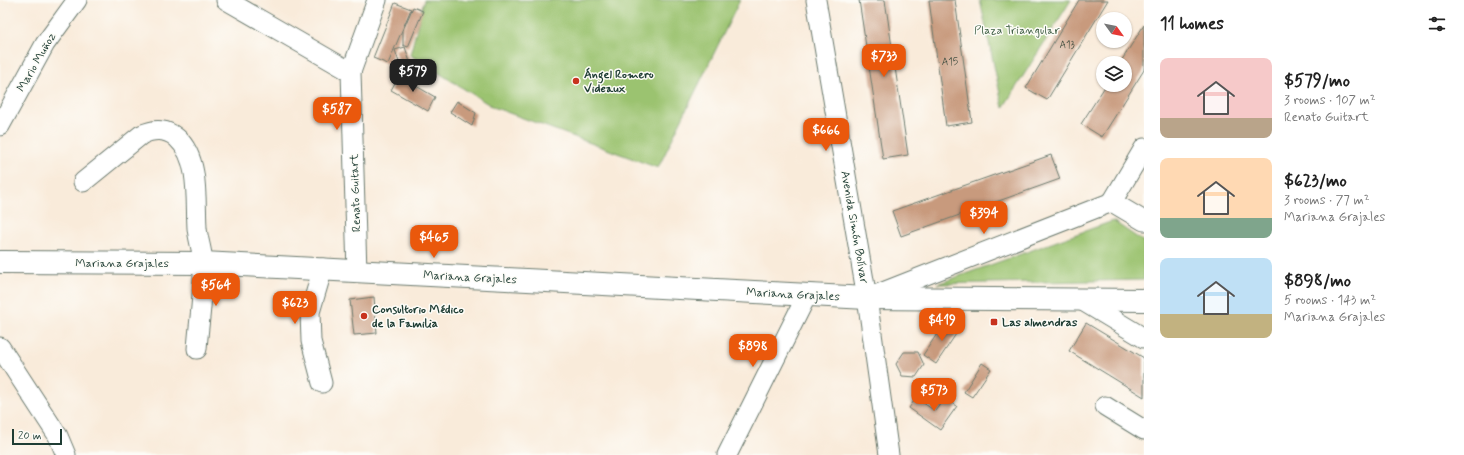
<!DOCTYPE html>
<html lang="en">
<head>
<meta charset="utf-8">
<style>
  :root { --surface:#fff; --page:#f6f6f6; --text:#222; --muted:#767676; --accent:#ea580c }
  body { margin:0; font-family:Mynerve,sans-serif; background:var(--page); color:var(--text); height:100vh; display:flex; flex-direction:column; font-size:15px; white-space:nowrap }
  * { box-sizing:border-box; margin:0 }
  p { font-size:13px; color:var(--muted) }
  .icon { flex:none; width:22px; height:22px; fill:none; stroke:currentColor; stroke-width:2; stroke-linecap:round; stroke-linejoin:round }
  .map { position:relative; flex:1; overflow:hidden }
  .details { display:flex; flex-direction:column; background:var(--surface); width:320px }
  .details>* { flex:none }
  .needle { width:26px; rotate:123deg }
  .fabs { position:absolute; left:1096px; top:12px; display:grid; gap:8px }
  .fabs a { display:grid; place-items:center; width:36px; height:36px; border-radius:50%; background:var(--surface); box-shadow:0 1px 3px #0004; font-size:20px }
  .scale { position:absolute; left:12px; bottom:10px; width:50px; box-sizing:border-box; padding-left:4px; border:2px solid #1f3d34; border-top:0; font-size:11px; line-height:14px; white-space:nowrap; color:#1f3d34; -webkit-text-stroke:3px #fdfcf7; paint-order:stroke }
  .price { position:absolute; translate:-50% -34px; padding:0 9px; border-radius:8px; background:var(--accent); color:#fff; font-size:13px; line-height:26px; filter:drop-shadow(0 1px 2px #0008) }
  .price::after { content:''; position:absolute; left:50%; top:24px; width:12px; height:9px; margin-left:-6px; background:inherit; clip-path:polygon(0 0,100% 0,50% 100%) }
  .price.on { background:#222; color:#fff }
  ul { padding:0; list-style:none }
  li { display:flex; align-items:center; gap:12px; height:100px; padding:0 16px }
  li span { display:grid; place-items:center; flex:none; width:112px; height:80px; border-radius:8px; color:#555 }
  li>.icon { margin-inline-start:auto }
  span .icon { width:48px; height:48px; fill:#fffc; stroke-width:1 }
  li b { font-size:17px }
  h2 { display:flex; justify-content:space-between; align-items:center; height:48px; padding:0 16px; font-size:17px }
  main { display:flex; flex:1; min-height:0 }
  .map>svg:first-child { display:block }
</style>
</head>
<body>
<main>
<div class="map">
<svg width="1144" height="455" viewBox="0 0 1144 455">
  <rect width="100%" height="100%" fill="#fdfcf7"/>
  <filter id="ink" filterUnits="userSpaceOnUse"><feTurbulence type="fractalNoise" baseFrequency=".025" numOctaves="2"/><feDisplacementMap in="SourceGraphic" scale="8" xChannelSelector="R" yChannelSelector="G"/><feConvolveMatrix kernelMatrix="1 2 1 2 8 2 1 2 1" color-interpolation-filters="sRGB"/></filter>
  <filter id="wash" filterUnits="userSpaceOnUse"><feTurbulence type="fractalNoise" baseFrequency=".012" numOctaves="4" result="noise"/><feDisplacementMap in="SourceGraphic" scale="16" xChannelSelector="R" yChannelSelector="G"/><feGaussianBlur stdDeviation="0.9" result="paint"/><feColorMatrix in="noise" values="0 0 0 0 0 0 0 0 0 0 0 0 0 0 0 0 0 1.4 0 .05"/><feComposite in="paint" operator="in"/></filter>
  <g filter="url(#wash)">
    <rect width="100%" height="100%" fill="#f9ebda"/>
    <path fill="#9bc370" stroke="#5d8052" d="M 424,0 L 740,0 L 658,168 L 493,107 L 410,55 Z
      M 980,0 L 1071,0 L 1003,108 Z
      M 1113,221 L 1144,242 L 1144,280 L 937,284 Z"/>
    <g id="blocks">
      <path fill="#c89a7d" d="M 859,0 L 885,0 L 908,155 L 883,159 Z
        M 929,0 L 955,0 L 972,122 L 946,126 Z
        M 1079,0 L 1108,0 L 1047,100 L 1026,88 Z
        M 395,3 L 411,9 L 388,64 L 373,58 Z
        M 413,7 L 423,11 L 408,47 L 403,45 L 403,30 Z
        M 1144,25 L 1144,70 L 1102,137 L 1081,124 L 1106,85 L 1125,85 L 1125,63 L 1120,63 Z
        M 405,47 L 410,62 L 400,65 L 395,50 Z
        M 399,76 L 435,97 L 428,111 L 391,90 Z
        M 457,101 L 476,113 L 472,126 L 450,112 Z
        M 1051,155 L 1060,179 L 901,236 L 892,211 Z
        M 374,297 L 377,333 L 354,335 L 350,300 Z
        M 947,319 L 960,328 L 936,364 L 923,355 Z
        M 1086,323 L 1144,358 L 1144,397 L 1069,351 Z
        M 904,352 L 918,352 L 924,365 L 916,377 L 902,376 L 896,364 Z
        M 982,363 L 991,369 L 972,397 L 964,392 Z
        M 916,398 L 935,411 L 945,398 L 957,406 L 940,430 L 909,408 Z"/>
    </g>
  </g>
  <g filter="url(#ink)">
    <use href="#blocks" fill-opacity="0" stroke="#6b7a6e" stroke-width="1"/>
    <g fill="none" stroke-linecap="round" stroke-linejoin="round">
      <defs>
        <path id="minor" d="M 226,0 L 351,72
          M 816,0 L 867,298 L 889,455
          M 0,126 L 45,44 L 77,0
          M 83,182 L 141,135 C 171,120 189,145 194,173 C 197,191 196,210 197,228 C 198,240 203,252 203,264 C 204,292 199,321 197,349
          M 1112,202 L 1144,148
          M 1112,202 L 1144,221
          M 357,272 L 351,72 L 377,0
          M 870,297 L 1112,202
          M 1081,300 L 1144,338
          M 0,347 L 58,436 L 66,455
          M 322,383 L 311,341 L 310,312 L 323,268
          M 1105,406 L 1144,430
          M 727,455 L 807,295"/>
        <path id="major" d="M 0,262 L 203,263 L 867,298 L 1144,300"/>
      </defs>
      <use href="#minor" stroke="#6b7a6e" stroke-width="21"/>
      <use href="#major" stroke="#6b7a6e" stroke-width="24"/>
      <use href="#minor" stroke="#fff" stroke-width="19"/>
      <use href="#major" stroke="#fff" stroke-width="22"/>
    </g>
  </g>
  <g fill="#c8321e" stroke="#fdfcf7" stroke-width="1.5">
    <circle cx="576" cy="81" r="4"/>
    <circle cx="364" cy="316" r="4"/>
    <rect x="990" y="318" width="8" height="8" rx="2"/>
  </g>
  <g text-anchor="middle" stroke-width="3" stroke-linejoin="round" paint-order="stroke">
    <g font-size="10" fill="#495446">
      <text x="1067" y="48">A13</text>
      <text x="950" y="65">A15</text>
    </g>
    <g font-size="12" fill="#3e5e43" stroke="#fdfcf7">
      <text x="1017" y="34">Plaza Triangular</text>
    </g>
    <g font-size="12" fill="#1f3d34" stroke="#fdfcf7">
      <text transform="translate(36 62) rotate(-60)" y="4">Mario Muñoz</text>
      <text transform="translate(355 193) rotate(-92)" y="4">Renato Guitart</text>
      <text transform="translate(855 227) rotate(80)" y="4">Avenida Simón Bolívar</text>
      <text x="122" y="267">Mariana Grajales</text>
      <text transform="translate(470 277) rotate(3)" y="4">Mariana Grajales</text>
      <text transform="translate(793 294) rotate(3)" y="4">Mariana Grajales</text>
    </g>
    <g font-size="12" font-weight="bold" fill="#1f3d34" stroke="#fdfcf7" text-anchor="start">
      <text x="584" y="78">Ángel Romero<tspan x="584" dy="14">Videaux</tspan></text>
      <text x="372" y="313">Consultorio Médico<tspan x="372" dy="14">de la Familia</tspan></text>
      <text x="1002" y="326">Las almendras</text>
    </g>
  </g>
</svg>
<div class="fabs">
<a><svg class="needle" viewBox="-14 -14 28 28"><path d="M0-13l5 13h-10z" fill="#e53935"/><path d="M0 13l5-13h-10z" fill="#767676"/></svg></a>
<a><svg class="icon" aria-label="layers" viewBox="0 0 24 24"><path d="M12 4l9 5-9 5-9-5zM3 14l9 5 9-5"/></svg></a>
</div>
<div class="scale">20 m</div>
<b class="price" style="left:884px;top:78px">$733</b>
<b class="price on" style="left:413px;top:93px">$579</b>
<b class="price" style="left:337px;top:131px">$587</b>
<b class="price" style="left:826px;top:152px">$666</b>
<b class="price" style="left:984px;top:235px">$394</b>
<b class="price" style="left:434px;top:259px">$465</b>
<b class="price" style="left:216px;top:307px">$564</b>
<b class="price" style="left:295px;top:325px">$623</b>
<b class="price" style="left:942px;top:342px">$419</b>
<b class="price" style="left:753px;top:368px">$898</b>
<b class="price" style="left:934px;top:412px">$573</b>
</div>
<section class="details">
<h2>11 homes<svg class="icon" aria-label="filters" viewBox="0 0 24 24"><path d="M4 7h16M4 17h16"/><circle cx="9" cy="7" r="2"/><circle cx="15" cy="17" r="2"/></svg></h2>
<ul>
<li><span style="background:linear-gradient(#f6c9c9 75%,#b9a48a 0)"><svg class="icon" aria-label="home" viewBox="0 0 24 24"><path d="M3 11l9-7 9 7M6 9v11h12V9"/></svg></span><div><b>$579/mo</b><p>3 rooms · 107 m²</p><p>Renato Guitart</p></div></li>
<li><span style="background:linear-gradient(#ffd9b3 75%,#7fa58c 0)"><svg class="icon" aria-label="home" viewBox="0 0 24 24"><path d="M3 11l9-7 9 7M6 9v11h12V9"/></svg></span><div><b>$623/mo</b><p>3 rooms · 77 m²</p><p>Mariana Grajales</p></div></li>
<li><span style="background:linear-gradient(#bfe0f5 70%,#c2b280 0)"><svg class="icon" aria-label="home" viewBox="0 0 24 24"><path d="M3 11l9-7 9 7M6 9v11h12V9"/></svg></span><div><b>$898/mo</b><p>5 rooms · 143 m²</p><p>Mariana Grajales</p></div></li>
</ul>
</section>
</main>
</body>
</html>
